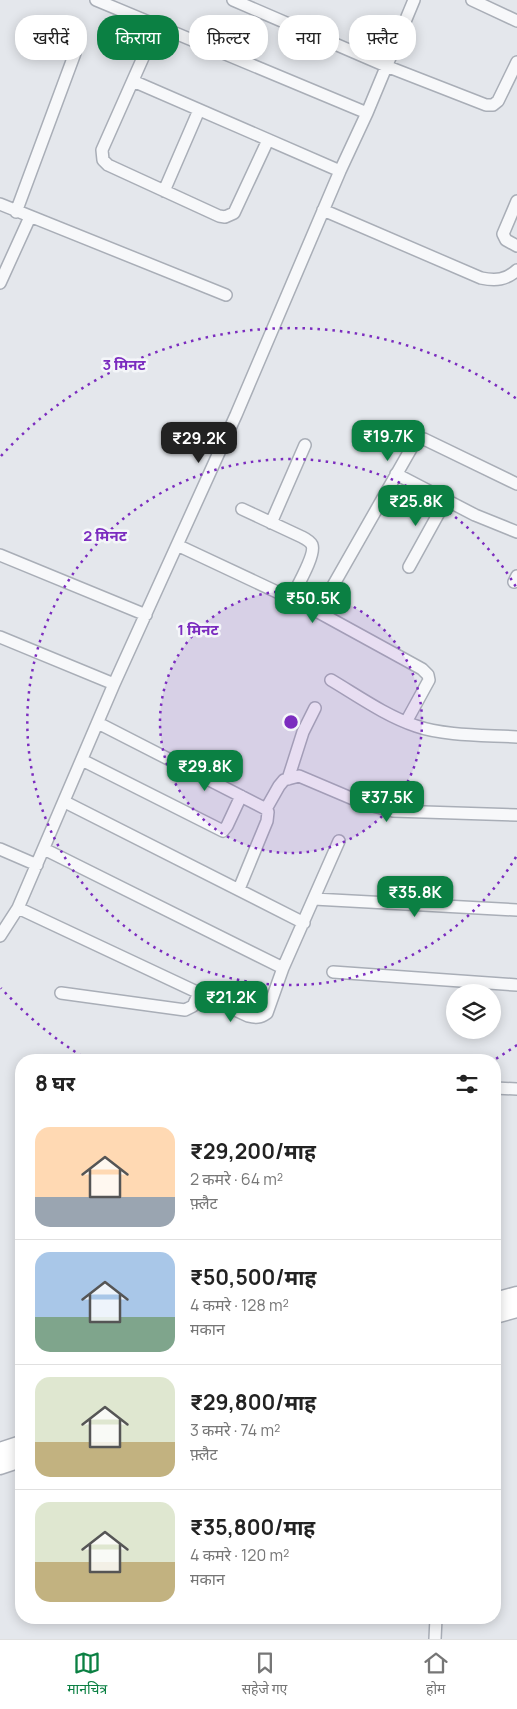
<!DOCTYPE html>
<html lang="hi">
<head>
<meta charset="utf-8">
<style>
  :root { --surface:#fff; --page:#f6f6f6; --text:#222; --muted:#767676; --line:#e0e0e0; --accent:#0b8043 }
  body { margin:0; font-family:Manrope,"Noto Sans Devanagari",sans-serif; background:var(--page); color:var(--text); height:100vh; display:flex; flex-direction:column; font-size:19px; white-space:nowrap }
  * { box-sizing:border-box; margin:0 }
  p { font-size:16px; color:var(--muted) }
  .icon { flex:none; width:28px; height:28px; fill:none; stroke:currentColor; stroke-width:2; stroke-linecap:round; stroke-linejoin:round }
  .map { position:relative; flex:1; overflow:hidden }
  .sheet { position:absolute; left:15px; top:1054px; width:486px; height:570px; display:flex; flex-direction:column; background:var(--surface); border-radius:20px; box-shadow:0 2px 12px #0003 }
  .sheet>* { flex:none }
  .hud { position:absolute; left:15px; top:15px; width:488px; height:45px; display:flex; gap:10px }
  .tools { position:absolute; left:446px; top:984px; display:grid; gap:10px }
  .tools a { display:grid; place-items:center; width:55px; height:55px; border-radius:50%; background:var(--surface); box-shadow:0 2px 12px #0003; font-size:25px }
  .price { position:absolute; translate:-50% -42px; padding:0 11px; border-radius:10px; background:var(--accent); color:#fff; font-size:16px; line-height:32px; filter:drop-shadow(0 1px 2px #0008) }
  .price::after { content:''; position:absolute; left:50%; top:30px; width:15px; height:11px; margin-left:-8px; background:inherit; clip-path:polygon(0 0,100% 0,50% 100%) }
  .price.on { background:#222; color:#fff }
  ul { padding:0; list-style:none }
  li { display:flex; align-items:center; gap:15px; height:125px; padding:0 20px }
  li+li { border-top:1px solid var(--line) }
  li span { display:grid; place-items:center; flex:none; width:140px; height:100px; border-radius:15px; color:#555 }
  li>.icon { margin-inline-start:auto }
  span .icon { width:60px; height:60px; fill:#fffc; stroke-width:1 }
  li b { font-size:21px }
  h2 { display:flex; justify-content:space-between; align-items:center; height:60px; padding:0 20px; font-size:21px }
  .chip { padding:0 18px; border-radius:20px; background:var(--surface); box-shadow:0 2px 12px #0003; font-size:18px; line-height:45px }
  .chip.on { background:var(--accent); color:#fff }
  .menu { display:flex; justify-content:space-around; align-items:center; height:70px; border-top:1px solid var(--line); background:var(--surface); font-size:14px; color:var(--muted) }
  .menu a { display:grid; justify-items:center; gap:2px }
  .menu .on { color:var(--accent) }
  .map>svg:first-child { display:block }
</style>
</head>
<body>
<div class="map">
<svg width="517" height="1639" viewBox="0 0 517 1639">
  <rect width="100%" height="100%" fill="#e4e7ec"/>
  <g fill="none" stroke-linecap="round" stroke-linejoin="round">
    <defs>
      <path id="minor" d="M 96,0 L 367,113
        M 233,0 L 386,66 L 486,105 L 493,105 L 498,101 L 517,62
        M 472,0 L 517,21
        M 157,26 L 102,150 L 103,160 L 108,165 L 219,216 L 225,217 L 234,213 L 268,140
        M 133,81 L 340,171
        M 164,191 L 199,110
        M 517,201 L 503,234 L 506,240 L 517,246
        M 0,204 L 226,295
        M 323,210 L 481,278 C 496,281 506,280 517,270
        M 16,212 L 75,53
        M 0,283 L 30,217
        M 396,474 L 475,515 L 517,532
        M 242,509 L 302,537 C 306,539 310,541 312,545 C 316,555 296,588 291,599
        M 271,523 L 305,445
        M 177,545 L 309,607 L 422,669 L 428,675 L 429,680 L 406,722
        M 0,555 L 146,615
        M 409,567 L 446,500
        M 514,582 L 517,576
        M 318,612 L 416,440 L 424,439 L 517,484
        M 0,637 L 114,684
        M 331,680 C 358,696 386,716 416,726 C 444,736 487,735 517,737
        M 98,723 L 266,809 L 268,812 L 267,821 L 239,889
        M 82,760 L 223,831 L 227,826 L 241,796
        M 288,779 L 303,732 L 315,708
        M 65,802 L 304,923
        M 266,809 L 279,786 L 284,780 L 299,776 L 365,804 L 393,811 L 517,815
        M 0,849 L 37,865
        M 44,849 L 283,968
        M 314,899 L 517,910
        M 18,908 L 248,1016 C 256,1018 260,1018 267,1013 L 283,968 L 339,841
        M 0,936 L 18,908 L 114,684 L 236,415 L 340,171 L 367,113 L 414,0
        M 333,972 L 517,985
        M 61,993 L 185,1010 L 193,1006 L 199,993
        M 495,1088 L 517,1089
        M 435,1639 L 436,1618"/>
      <path id="secondary" d="M 495,1301 L 517,1295
        M 495,1315 L 517,1309
        M 0,1451 L 21,1444
        M 0,1466 L 21,1459"/>
    </defs>
    <use href="#minor" stroke="#a9aeb7" stroke-width="14"/>
    <use href="#secondary" stroke="#a9aeb7" stroke-width="19"/>
    <use href="#minor" stroke="#f7f8fa" stroke-width="11"/>
    <use href="#secondary" stroke="#fff" stroke-width="16"/>
  </g>
  <circle cx="291" cy="722" r="131" fill="#7b2cbf" fill-opacity=".12"/>
  <g fill="none" stroke="#7b2cbf" stroke-width="2.5" stroke-dasharray="2.5 5">
    <circle cx="291" cy="722" r="131"/>
    <path d="M516 857A263 263 0 1 1 516 587"/>
    <path d="M517 1045A394 394 0 0 1 494 1060M88 1060A394 394 0 0 1 1 988M1 456A394 394 0 0 1 517 399"/>
  </g>
  <circle cx="291" cy="722" r="8" fill="#7b2cbf" stroke="#f4f6f9" stroke-width="2.5"/>
  <g font-size="15" text-anchor="middle" font-weight="bold" fill="#7b2cbf" stroke="#f4f6f9" stroke-width="5" stroke-linejoin="round" paint-order="stroke">
    <text x="124" y="370">3 मिनट</text>
    <text x="105" y="541">2 मिनट</text>
    <text x="198" y="635">1 मिनट</text>
  </g>
</svg>
<div class="tools">
<a><svg class="icon" aria-label="layers" viewBox="0 0 24 24"><path d="M12 4l9 5-9 5-9-5zM3 14l9 5 9-5"/></svg></a>
</div>
<b class="price" style="left:388px;top:462px">₹19.7K</b>
<b class="price on" style="left:199px;top:464px">₹29.2K</b>
<b class="price" style="left:416px;top:527px">₹25.8K</b>
<b class="price" style="left:313px;top:624px">₹50.5K</b>
<b class="price" style="left:205px;top:792px">₹29.8K</b>
<b class="price" style="left:387px;top:823px">₹37.5K</b>
<b class="price" style="left:415px;top:918px">₹35.8K</b>
<b class="price" style="left:231px;top:1023px">₹21.2K</b>
<div class="hud">
<a class="chip">खरीदें</a>
<a class="chip on">किराया</a>
<a class="chip">फ़िल्टर</a>
<a class="chip">नया</a>
<a class="chip">फ़्लैट</a>
</div>
<section class="sheet">
<h2>8 घर<svg class="icon" aria-label="filters" viewBox="0 0 24 24"><path d="M4 7h16M4 17h16"/><circle cx="9" cy="7" r="2"/><circle cx="15" cy="17" r="2"/></svg></h2>
<ul>
<li><span style="background:linear-gradient(#ffd9b3 70%,#9aa5b1 0)"><svg class="icon" aria-label="home" viewBox="0 0 24 24"><path d="M3 11l9-7 9 7M6 9v11h12V9"/></svg></span><div><b>₹29,200/माह</b><p>2 कमरे · 64 m²</p><p>फ़्लैट</p></div></li>
<li><span style="background:linear-gradient(#a9c7e8 65%,#7fa58c 0)"><svg class="icon" aria-label="home" viewBox="0 0 24 24"><path d="M3 11l9-7 9 7M6 9v11h12V9"/></svg></span><div><b>₹50,500/माह</b><p>4 कमरे · 128 m²</p><p>मकान</p></div></li>
<li><span style="background:linear-gradient(#dfe7d0 65%,#c2b280 0)"><svg class="icon" aria-label="home" viewBox="0 0 24 24"><path d="M3 11l9-7 9 7M6 9v11h12V9"/></svg></span><div><b>₹29,800/माह</b><p>3 कमरे · 74 m²</p><p>फ़्लैट</p></div></li>
<li><span style="background:linear-gradient(#dfe7d0 60%,#c2b280 0)"><svg class="icon" aria-label="home" viewBox="0 0 24 24"><path d="M3 11l9-7 9 7M6 9v11h12V9"/></svg></span><div><b>₹35,800/माह</b><p>4 कमरे · 120 m²</p><p>मकान</p></div></li>
</ul>
</section>
</div>
<nav class="menu">
<a class="on"><svg class="icon" aria-label="map" viewBox="0 0 24 24"><path d="M3 6l6-2 6 2 6-2v14l-6 2-6-2-6 2zM9 4v14M15 6v14"/></svg>मानचित्र</a>
<a><svg class="icon" aria-label="saved" viewBox="0 0 24 24"><path d="M7 4h10v16l-5-4-5 4z"/></svg>सहेजे गए</a>
<a><svg class="icon" aria-label="home" viewBox="0 0 24 24"><path d="M3 11l9-7 9 7M6 9v11h12V9"/></svg>होम</a>
</nav>
</body>
</html>
